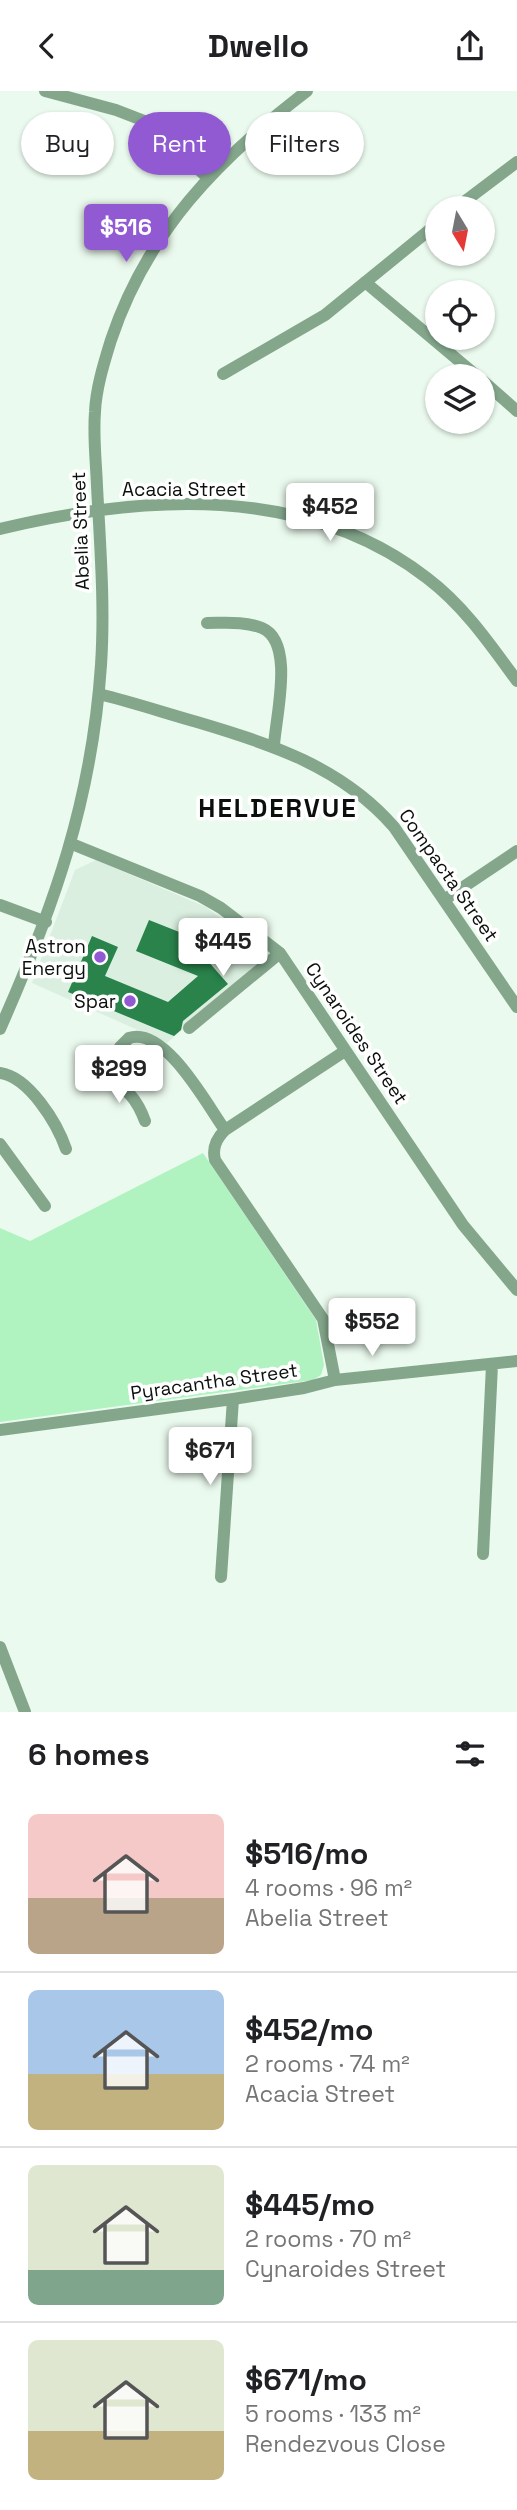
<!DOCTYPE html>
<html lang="en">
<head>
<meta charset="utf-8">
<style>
  :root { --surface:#fff; --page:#f6f6f6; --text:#202124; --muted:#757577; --line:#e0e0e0; --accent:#915ad3 }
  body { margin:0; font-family:"Space Grotesk",sans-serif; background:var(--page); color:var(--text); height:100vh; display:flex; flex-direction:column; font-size:26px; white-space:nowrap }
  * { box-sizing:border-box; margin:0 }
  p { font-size:23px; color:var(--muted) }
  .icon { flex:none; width:38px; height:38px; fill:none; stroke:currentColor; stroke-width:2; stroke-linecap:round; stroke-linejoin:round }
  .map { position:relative; height:1621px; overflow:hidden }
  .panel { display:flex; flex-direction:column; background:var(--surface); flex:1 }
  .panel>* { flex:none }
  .top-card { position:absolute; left:21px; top:21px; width:476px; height:63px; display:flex; gap:14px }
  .needle { width:46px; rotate:170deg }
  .buttons { position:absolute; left:425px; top:105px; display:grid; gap:14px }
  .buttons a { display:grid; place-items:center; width:70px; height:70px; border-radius:50%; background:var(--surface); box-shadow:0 2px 5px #0004; font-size:35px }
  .price { position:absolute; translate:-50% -60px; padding:0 16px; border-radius:7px; background:#fff; color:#222; font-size:23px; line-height:46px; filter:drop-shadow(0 2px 4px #0008) }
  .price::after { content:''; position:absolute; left:50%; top:42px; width:21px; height:16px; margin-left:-10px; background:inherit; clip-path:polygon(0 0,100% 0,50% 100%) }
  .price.on { background:var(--accent); color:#fff }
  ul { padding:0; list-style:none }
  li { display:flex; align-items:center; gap:21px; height:175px; padding:0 28px }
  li+li { border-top:2px solid var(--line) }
  li span { display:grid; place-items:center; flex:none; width:196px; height:140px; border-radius:10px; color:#555 }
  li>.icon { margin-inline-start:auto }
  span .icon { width:84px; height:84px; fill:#fffc; stroke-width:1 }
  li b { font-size:30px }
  h2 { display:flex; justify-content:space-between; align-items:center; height:84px; padding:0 28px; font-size:30px }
  .chip { padding:0 24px; border-radius:32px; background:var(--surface); box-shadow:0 2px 5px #0004; font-size:24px; line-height:63px }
  .chip.on { background:var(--accent); color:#fff }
  header { display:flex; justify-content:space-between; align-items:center; height:91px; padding:0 28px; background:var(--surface); font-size:32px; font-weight:700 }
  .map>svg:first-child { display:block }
</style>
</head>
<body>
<header><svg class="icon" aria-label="back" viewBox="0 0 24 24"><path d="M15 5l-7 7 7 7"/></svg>Dwello<svg class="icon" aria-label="share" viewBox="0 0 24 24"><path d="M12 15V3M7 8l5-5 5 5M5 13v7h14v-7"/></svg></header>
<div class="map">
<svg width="517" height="1621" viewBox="0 0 517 1621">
  <rect width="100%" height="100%" fill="#ebfaee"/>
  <path fill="#daefdf" d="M 96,769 L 206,816 L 269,863 L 167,952 L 32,892 L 75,779 Z"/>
  <path fill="#b0f3c1" d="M 203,1062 L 316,1229 L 324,1274 L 321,1284 L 313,1289 L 0,1331 L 0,1137 L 30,1150 Z"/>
  <path fill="#29834b" d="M 149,829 L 207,852 L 200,861 L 228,893 L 183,930 L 181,939 L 174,945 L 68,901 L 92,845 L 118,856 L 105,885 L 168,911 L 198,885 L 136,860 Z"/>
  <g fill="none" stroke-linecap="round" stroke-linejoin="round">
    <path stroke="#84a78c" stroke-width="12" d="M 45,0 L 116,19 L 147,31 L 207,86
      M 456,117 L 517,71
      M 365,191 L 477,285
      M 223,283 L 325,224 L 438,132
      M 483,290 L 517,320
      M 0,438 C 142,404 305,392 427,487 C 464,515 490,553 517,590
      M 207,532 C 225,532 245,530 262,537 C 295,551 276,624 274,654
      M 99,603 C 132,611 165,622 197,631 C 271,653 342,676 394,736 L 517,916
      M 72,753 L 200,805 L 221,817 L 280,862 L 463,1134 L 517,1199
      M 444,809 L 517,760
      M 0,814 L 46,831
      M 189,937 L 280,862
      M 0,938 C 54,816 92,709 101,574 C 105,515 100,454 97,395 C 96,370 93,345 95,321 C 96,297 104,272 111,249 C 147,141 218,68 307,0
      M 0,982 C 29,986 57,1032 66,1058
      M 108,986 C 127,998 137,1008 145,1030
      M 98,989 L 108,986 L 120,956 L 129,947 C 165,935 207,1014 225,1039
      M 0,1053 L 45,1115
      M 335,1289 L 323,1228 L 215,1069 C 212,1057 216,1048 225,1039 L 345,960
      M 0,1339 L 233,1308 L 304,1297 L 335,1289 L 517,1270
      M 483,1463 L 492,1274
      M 221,1486 L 233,1308
      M 0,1556 L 25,1621"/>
  </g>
  <g fill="#915ad3" stroke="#fff" stroke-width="2.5">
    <circle cx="100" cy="866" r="7"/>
    <circle cx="130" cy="910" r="7"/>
  </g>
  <g text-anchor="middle" stroke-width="7" stroke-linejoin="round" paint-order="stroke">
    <g font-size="19" fill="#0b100c" stroke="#fff">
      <text x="184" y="405">Acacia Street</text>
      <text transform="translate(80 440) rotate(-92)" y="7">Abelia Street</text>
      <text transform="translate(449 784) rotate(55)" y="7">Compacta Street</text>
      <text transform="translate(357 942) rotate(56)" y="7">Cynaroides Street</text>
      <text transform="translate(214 1290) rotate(-8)" y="7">Pyracantha Street</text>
    </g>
    <g font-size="19" fill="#0b100c" stroke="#fff" text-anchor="end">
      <text x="86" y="862">Astron<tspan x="86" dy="22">Energy</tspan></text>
      <text x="116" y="917">Spar</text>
    </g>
    <g font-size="26" font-weight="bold" letter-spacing="2" fill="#0b100c" stroke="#fff">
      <text x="278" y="726">HELDERVUE</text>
    </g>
  </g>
</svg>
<div class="buttons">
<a><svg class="needle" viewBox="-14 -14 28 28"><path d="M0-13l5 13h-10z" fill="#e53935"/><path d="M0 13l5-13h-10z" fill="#757577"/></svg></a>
<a><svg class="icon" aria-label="locate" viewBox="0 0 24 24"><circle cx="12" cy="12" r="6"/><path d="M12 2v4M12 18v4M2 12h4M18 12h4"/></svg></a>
<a><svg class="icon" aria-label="layers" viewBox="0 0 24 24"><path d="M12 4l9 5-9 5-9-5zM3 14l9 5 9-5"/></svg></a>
</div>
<b class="price on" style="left:126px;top:173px">$516</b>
<b class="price" style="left:330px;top:452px">$452</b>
<b class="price" style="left:223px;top:887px">$445</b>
<b class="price" style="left:119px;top:1014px">$299</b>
<b class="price" style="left:372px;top:1267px">$552</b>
<b class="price" style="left:210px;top:1396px">$671</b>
<div class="top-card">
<a class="chip">Buy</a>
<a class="chip on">Rent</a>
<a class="chip">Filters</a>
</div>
</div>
<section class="panel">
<h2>6 homes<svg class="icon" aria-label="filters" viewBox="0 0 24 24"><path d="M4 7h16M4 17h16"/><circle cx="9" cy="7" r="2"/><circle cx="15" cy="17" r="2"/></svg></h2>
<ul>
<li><span style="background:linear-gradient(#f6c9c9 60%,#b9a48a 0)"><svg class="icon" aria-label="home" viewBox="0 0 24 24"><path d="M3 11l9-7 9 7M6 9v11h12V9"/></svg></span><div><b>$516/mo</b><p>4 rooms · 96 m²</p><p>Abelia Street</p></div></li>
<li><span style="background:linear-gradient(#a9c7e8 60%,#c2b280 0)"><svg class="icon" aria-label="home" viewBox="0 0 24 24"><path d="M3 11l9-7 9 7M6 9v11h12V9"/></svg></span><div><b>$452/mo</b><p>2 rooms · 74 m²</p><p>Acacia Street</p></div></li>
<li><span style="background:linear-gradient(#dfe7d0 75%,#7fa58c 0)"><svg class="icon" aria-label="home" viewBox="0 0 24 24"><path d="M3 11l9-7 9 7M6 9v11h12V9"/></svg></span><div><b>$445/mo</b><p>2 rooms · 70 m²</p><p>Cynaroides Street</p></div></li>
<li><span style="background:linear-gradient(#dfe7d0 65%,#c2b280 0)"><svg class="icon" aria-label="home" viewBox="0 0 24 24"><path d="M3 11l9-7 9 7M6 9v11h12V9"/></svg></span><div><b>$671/mo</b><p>5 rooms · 133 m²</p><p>Rendezvous Close</p></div></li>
</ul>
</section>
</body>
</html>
